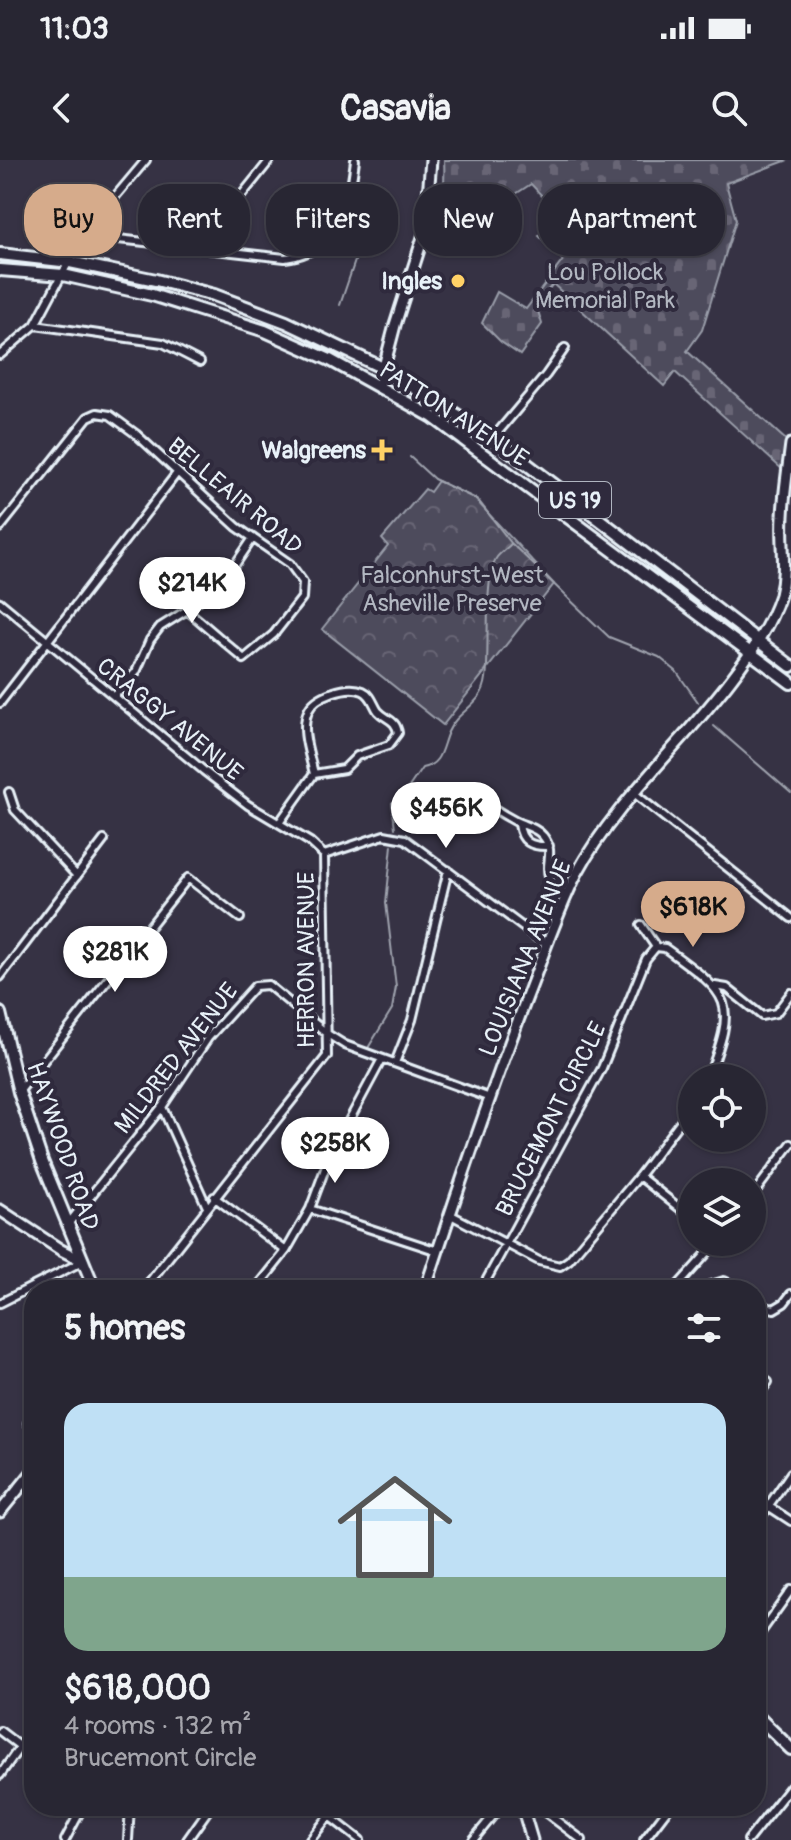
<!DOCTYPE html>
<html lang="en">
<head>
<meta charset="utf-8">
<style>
  :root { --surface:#282633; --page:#302e3b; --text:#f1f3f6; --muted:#a5a5ac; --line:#44434e; --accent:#d6ab8b }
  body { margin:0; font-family:Pangolin,sans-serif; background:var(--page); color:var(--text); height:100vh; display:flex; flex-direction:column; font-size:30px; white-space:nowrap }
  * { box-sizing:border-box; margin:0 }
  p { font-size:26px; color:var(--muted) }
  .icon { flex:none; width:44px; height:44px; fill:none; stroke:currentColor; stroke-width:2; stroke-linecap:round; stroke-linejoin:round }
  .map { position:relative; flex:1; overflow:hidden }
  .panel { position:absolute; left:24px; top:1120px; width:742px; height:536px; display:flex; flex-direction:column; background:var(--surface); border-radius:32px; box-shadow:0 2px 6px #0004,0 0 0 2px var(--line) }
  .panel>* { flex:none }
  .banner { position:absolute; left:24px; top:24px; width:744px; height:72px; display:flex; gap:16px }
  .controls { position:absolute; left:678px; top:904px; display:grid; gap:16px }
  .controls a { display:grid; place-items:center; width:88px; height:88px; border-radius:50%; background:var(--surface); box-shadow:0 2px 6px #0004,0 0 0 2px var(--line); font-size:40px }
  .price { position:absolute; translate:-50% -68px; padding:0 18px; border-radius:28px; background:#fff; color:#222; font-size:26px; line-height:52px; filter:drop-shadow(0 2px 4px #0008) }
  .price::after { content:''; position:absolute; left:50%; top:48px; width:24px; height:18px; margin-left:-12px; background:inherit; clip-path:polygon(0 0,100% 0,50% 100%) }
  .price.active { background:var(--accent); color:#111 }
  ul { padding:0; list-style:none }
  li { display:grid; align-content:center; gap:16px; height:424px; padding:0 40px }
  li span { display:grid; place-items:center; height:248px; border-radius:24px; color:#555 }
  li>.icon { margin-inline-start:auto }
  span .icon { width:144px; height:144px; fill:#fffc; stroke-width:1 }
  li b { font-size:34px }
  h2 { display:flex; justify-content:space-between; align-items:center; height:96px; padding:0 40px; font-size:34px }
  .pill { padding:0 28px; border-radius:32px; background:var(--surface); box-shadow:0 2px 6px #0004,0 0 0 2px var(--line); font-size:28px; line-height:72px }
  .pill.active { background:var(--accent); color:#111 }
  .status { display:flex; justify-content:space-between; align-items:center; height:56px; padding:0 40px; background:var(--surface); direction:ltr }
  .status svg { height:22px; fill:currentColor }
  header { display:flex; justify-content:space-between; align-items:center; height:104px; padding:0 40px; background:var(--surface); font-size:36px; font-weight:700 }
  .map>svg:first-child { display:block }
</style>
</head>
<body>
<div class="status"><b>11:03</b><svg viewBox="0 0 49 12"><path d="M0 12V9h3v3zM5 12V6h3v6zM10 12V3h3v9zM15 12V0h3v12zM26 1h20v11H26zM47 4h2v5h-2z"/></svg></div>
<header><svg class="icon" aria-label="back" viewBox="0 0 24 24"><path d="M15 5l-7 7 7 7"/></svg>Casavia<svg class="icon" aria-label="search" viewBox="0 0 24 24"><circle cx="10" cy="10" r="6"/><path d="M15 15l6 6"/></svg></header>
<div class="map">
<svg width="791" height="1680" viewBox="0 0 791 1680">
  <defs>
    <pattern id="cemetery-stones" width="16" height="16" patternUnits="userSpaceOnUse" patternTransform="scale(2)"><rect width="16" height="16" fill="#4d4b5c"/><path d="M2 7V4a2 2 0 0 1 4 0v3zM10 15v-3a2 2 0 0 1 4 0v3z" fill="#676574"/></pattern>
    <pattern id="park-crowns" width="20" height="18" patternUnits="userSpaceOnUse" patternTransform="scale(2)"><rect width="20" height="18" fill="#4d4b5c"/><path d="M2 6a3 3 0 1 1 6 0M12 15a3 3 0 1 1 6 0" fill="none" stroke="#676574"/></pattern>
  </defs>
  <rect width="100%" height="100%" fill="#363244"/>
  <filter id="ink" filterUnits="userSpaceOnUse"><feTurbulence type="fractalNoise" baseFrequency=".0125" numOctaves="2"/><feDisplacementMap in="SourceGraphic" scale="16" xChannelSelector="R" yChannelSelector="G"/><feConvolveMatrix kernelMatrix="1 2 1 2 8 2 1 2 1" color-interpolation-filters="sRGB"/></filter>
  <g filter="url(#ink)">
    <path fill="url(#cemetery-stones)" stroke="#9a9eaa" stroke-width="2" d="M 444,0 L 788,0 L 726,23 L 736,60 L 702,170 L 687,191 L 787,281 L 784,311 L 675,212 L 664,226 L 553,124 L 536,144 L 542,164 L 520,195 L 501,182 L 482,163 L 497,132 L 526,149 L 563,100 L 539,76 L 559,54 L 531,24 L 482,56 L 469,72 L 431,89 C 440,60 446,30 444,0 Z"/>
    <path fill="url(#park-crowns)" stroke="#9a9eaa" stroke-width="2" d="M 438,321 L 474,338 L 554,424 L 443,565 L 322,469 L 388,386 L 382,379 L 425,329 L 430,332 Z"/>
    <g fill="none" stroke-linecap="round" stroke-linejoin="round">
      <path stroke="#a0a4af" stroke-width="2" d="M 340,145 L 357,95 L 359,58
        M 410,297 L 434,319 L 478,340 L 511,383 L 591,460 L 609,477 L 659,497 L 676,511 L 698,542
        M 714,566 L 791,633
        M 395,668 L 392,643 L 409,627 L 422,608 C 442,604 441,588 448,572 C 458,549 483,546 486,518 C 490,492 483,416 497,397 C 501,392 507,388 511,384
        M 368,888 L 392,849 L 396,827 L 386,743 L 392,685"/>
      <defs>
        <path id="street" d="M 83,75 L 285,98 C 340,91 349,48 355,0
          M 200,87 L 270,0
          M 35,165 L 163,183 L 200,202
          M 0,195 L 35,165 L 83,75 L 146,0
          M 493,278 L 546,215 L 565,188
          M 0,368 L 88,257 L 97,253 L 110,255 L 136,274 L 237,367 L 290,404 L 303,422 L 302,438 L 274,474 L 244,499 L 187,450
          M 0,442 L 204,611 L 248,645 L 310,682 L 324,695
          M 114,536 L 136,512 L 150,480 L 160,467 L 187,450 L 226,418 L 253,378
          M 0,543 L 177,313
          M 9,632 L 15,650 L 77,716
          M 635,634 L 791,758
          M 478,637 C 489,646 502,654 515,661 C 524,666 536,667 543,676 C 561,698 530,713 568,735
          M 279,663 L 314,614 L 344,609 L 357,596 L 389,585 L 398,573 C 396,559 386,560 378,551 C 373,544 372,535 363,531 C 348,524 315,535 308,551 C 300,570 310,595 314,614
          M 519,664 C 521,682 531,687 549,686
          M 324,695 L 384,675 L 405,679 L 547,785
          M 641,765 L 656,787
          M 656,787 L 665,788 C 731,836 738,840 708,918
          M 0,817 L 104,680
          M 715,826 L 727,828 L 762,856 L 776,853 L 791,833
          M 395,903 L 412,860 L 448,710
          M 19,932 L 188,718 L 240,758
          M 162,947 L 207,1047
          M 639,1016 L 692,1058
          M 752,1036 L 791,984
          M 214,1037 L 286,1091
          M 310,1049 L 438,1091
          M 451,1055 L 539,1101 L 560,1106 L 569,1100 L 639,1016 L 692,946
          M 69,1063 L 162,947 L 208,878 L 255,826 L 268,825 L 329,875 L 345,885 L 490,938
          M 143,1130 L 327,896 L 324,695
          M 255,1130 L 286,1091 L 310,1049 L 329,998 L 382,899
          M 481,1130 L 602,908 L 646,799 L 656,787
          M 674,1130 L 717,1082
          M 695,1130 L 724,1121 L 743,1130
          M 756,1140 L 762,1146 L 774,1149 L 784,1143 L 791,1134
          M 0,1143 L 83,1101
          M 756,1238 L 768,1222
          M 28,1263 L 34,1273
          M 768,1346 L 791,1361
          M 756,1364 L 791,1313
          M 756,1479 L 791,1430
          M 0,1571 L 34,1597
          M 0,1615 L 34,1567
          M 537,1646 L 582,1680
          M 329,1656 L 360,1680
          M 65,1680 L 83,1646
          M 128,1680 L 130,1646
          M 187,1680 L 211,1646
          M 310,1680 L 329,1656 L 322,1646
          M 473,1680 L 501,1646
          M 644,1680 L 670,1646
          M 748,1680 L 791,1626"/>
        <path id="secondary" d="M 379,226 L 395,165 L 425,71 L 431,0
          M 0,1050 L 61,1090 L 83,1101
          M 425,1130 C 457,1032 490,934 527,837 C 543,796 557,753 577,713 C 614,644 684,582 732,518 C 751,493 770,466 780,435 C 787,408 781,382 783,356 C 784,332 788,308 791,284
          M 0,1352 L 34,1310
          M 522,1646 L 532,1680"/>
        <path id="primary" d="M 0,94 L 70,102 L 156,120 L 214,135 L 286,162 L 385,209 L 493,278 L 791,506
          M 0,110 L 63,115 L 152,135 L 265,171 L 330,200 L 433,257 L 791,523
          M 0,853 L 19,932 L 42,1001 L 95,1130
          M 756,1555 L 791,1589"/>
      </defs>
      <use href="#street" stroke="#e8f1f8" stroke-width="12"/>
      <use href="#secondary" stroke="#e8f1f8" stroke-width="15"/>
      <use href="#primary" stroke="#e8f1f8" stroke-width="16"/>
      <use href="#street" stroke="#2f2a3d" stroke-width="6"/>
      <use href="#secondary" stroke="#2f2a3d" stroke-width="9"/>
      <use href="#primary" stroke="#2f2a3d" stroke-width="10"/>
    </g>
  </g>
  <g fill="#ffd166" stroke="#2f2a3d" stroke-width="3">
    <circle cx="458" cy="121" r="8"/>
    <path d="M378 278h8v8h8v8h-8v8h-8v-8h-8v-8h8z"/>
  </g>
  <g text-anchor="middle" stroke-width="8" stroke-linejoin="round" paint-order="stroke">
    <rect fill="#2f2a3d" stroke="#b0b5c0" stroke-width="2" x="539" y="322" width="72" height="36" rx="6"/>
    <g font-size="22" font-weight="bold" fill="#e8f1f8">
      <text x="575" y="348">US 19</text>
    </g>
    <g font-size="24" fill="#b2b7c1" stroke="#2f2a3d">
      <text x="605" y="120">Lou Pollock<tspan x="605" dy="28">Memorial Park</tspan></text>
      <text x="452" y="423">Falconhurst-West<tspan x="452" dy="28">Asheville Preserve</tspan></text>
    </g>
    <g font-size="24" font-weight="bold" fill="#e8f1f8" stroke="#2f2a3d" text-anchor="end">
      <text x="442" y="129">Ingles</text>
      <text x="366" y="298">Walgreens</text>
    </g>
    <g font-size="24" fill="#e8f1f8" stroke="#2f2a3d">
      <text transform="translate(454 254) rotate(33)" y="8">PATTON AVENUE</text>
      <text transform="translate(235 336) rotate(40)" y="8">BELLEAIR ROAD</text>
      <text transform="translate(170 559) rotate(39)" y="8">CRAGGY AVENUE</text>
      <text transform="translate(525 798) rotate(-68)" y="8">LOUISIANA AVENUE</text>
      <text transform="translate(306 800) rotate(-90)" y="8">HERRON AVENUE</text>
      <text transform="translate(176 898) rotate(-52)" y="8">MILDRED AVENUE</text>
      <text transform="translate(551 959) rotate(-63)" y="8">BRUCEMONT CIRCLE</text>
      <text transform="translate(63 986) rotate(71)" y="8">HAYWOOD ROAD</text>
    </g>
  </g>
</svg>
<div class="controls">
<a><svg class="icon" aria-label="locate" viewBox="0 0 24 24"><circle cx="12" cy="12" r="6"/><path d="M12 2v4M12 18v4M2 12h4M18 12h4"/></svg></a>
<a><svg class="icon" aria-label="layers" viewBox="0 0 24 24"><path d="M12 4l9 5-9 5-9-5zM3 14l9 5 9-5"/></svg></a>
</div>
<b class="price" style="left:192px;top:465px">$214K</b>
<b class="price" style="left:446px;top:690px">$456K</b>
<b class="price active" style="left:693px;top:789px">$618K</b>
<b class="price" style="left:115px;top:834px">$281K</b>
<b class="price" style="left:335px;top:1025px">$258K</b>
<div class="banner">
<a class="pill active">Buy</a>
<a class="pill">Rent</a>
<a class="pill">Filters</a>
<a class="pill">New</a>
<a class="pill">Apartment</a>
</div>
<section class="panel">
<h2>5 homes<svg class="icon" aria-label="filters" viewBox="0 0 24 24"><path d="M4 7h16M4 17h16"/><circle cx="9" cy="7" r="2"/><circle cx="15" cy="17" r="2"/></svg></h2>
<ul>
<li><span style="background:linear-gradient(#bfe0f5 70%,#7fa58c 0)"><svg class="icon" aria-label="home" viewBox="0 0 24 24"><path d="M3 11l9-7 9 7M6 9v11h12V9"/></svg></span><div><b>$618,000</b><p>4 rooms · 132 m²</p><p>Brucemont Circle</p></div></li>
</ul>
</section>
</div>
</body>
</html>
